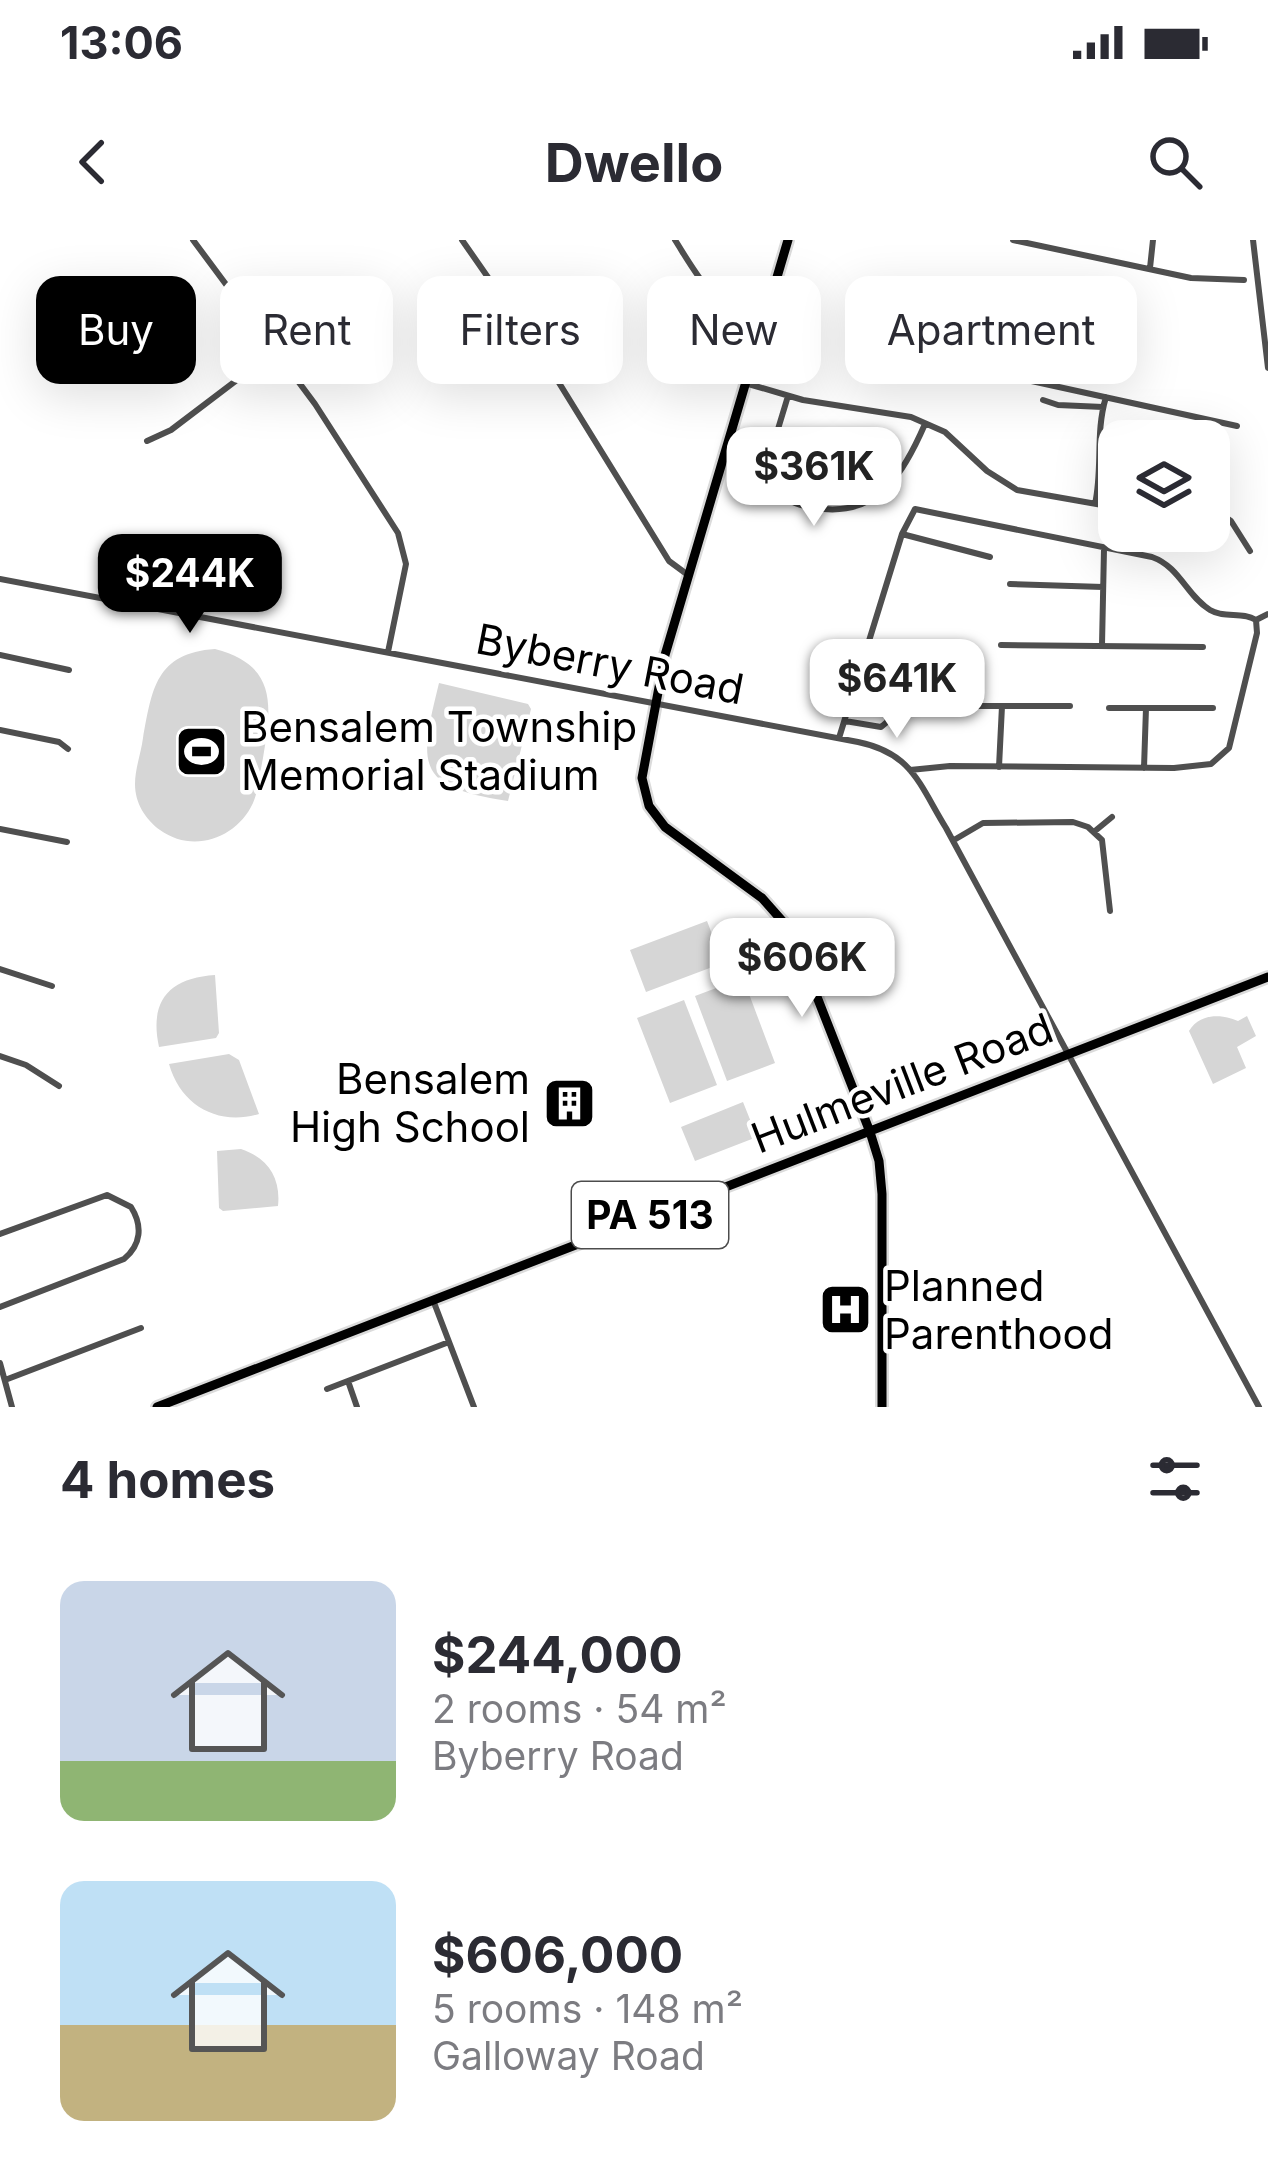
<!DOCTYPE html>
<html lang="en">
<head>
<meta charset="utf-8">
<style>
  :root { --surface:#fff; --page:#f2f2f3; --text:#2b2b33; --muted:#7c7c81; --accent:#000 }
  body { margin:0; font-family:Inter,sans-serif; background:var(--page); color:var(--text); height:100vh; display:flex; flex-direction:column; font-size:45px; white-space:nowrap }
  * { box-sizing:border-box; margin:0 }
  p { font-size:39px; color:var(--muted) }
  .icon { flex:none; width:66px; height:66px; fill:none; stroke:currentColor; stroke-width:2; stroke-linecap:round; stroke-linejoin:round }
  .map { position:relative; height:1167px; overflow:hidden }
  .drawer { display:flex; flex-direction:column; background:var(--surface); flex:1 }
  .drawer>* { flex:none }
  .hud { position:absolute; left:36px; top:36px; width:1197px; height:108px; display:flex; gap:24px }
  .controls { position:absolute; left:1098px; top:180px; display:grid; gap:24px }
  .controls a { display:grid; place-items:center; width:132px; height:132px; border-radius:24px; background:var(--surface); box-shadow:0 12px 48px #0002; font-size:60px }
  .price { position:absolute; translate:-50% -102px; padding:0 27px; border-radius:24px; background:#fff; color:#222; font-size:39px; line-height:78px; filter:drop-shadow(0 3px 6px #0008) }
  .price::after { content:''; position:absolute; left:50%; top:72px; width:36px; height:27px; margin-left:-18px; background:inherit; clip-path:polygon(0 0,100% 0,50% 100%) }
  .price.selected { background:var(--accent); color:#fff }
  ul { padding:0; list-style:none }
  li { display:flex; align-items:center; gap:36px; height:300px; padding:0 60px }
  li span { display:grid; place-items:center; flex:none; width:336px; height:240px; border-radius:24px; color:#555 }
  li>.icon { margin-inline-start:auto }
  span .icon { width:144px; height:144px; fill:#fffc; stroke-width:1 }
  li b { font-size:51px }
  h2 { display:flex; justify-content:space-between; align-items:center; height:144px; padding:0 60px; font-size:51px }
  .pill { padding:0 42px; border-radius:24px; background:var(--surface); box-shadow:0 12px 48px #0002; font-size:42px; line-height:108px }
  .pill.selected { background:var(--accent); color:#fff }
  .status { display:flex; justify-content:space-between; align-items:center; height:84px; padding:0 60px; background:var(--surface); direction:ltr }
  .status svg { height:33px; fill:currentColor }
  header { display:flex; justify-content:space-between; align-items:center; height:156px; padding:0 60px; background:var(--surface); font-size:54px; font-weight:700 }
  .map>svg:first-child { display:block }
</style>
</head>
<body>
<div class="status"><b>13:06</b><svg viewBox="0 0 49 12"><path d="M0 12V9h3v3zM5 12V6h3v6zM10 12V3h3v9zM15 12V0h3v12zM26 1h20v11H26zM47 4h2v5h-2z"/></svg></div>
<header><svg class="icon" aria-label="back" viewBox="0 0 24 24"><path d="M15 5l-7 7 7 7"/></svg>Dwello<svg class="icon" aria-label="search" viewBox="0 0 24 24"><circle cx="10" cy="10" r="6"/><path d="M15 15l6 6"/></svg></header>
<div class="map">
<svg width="1268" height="1167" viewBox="0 0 1268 1167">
  <rect width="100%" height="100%" fill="#fff"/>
  <path fill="#d6d6d6" d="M 215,409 C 277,425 272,465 263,518 C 260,532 259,549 253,563 C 237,598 193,614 160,590 C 145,579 135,563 135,544 C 135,529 141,513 143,498 C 152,449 156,413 215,409 Z
    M 439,443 L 528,464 L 531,469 L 508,561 C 414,547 419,525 439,443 Z
    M 707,681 L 723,723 L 646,752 L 630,710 Z
    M 215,735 L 219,793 L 216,798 L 159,807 C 149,761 169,738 215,735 Z
    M 743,738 L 775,823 L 727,841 L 695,756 Z
    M 684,760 L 717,845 L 670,863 L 637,778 Z
    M 1247,776 L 1256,796 L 1237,807 L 1246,828 L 1213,844 L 1189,791 C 1199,774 1220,773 1238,781 Z
    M 229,814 L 239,820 L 259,874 C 218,886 181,866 169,824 Z
    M 743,862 L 757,897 L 695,921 L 681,887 Z
    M 241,909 C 268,918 281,938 278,966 L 223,971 L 219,968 L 217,911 Z"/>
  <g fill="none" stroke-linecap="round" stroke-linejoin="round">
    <defs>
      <path id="major" d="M 788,0 L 665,415 L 642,538 L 649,566 L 665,587 L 762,658 L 785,684 L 801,716 L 870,892 L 879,921 L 882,954 L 882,1167
        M 157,1167 L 1268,737"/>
    </defs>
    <use href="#major" stroke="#dbdbdb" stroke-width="14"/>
    <path stroke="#4f4f4f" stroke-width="6" d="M 193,0 L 315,164 L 398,293 L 406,324 L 388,412
      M 462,0 L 540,112 L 669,321 L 688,335
      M 675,0 C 699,38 716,72 762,86
      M 1013,0 L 1191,38 L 1244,40
      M 1253,0 L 1268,128
      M 1150,28 L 1153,0
      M 981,130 L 1237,186
      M 745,143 L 803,160 L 911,177 L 945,192 L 987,231 L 1017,250 L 1119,268
      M 788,156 L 768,222 L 779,254 C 793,265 807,267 824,269 C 881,274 905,230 925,184
      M 1043,160 L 1058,165 L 1103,167
      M 147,201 L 171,190 L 275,111
      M 1095,264 C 1103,228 1095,193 1106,157
      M 1209,266 L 1231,281 L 1250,311
      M 902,294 L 990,317
      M 0,339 L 858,502 C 912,513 919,544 946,588 L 1259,1167
      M 1010,344 L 1103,347
      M 1001,405 L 1203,407
      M 1102,405 L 1104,309
      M 0,415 L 69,430
      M891 433a11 11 0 1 1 22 0a11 11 0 1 1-22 0Z
      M 957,466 L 1070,466
      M 1109,468 L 1213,468
      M 845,481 L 881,487 L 887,482 L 899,444
      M 0,490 L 59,502 L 68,509
      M 839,498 L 902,294 L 915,269 L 1152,317 C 1180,327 1186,355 1210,370 C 1225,379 1242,371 1256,380 L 1268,374
      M 999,527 L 1002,466
      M 1144,528 L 1146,468
      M 910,530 L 950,526 L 1174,528 L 1211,524 L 1229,508 L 1257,393 L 1256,380
      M 0,589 L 67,602
      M 1095,591 L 1112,577
      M 954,600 L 983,583 L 1073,582 L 1088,587 L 1102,600 L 1110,671
      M 0,729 L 52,746
      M 0,816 L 26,825 L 59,846
      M 0,994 L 107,955 L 131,967 C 143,986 141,1005 124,1019 L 0,1067
      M 433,1060 L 474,1167
      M 0,1123 L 12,1167
      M 5,1140 L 141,1088
      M 348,1141 L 357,1167
      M 327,1149 L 449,1102"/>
    <use href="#major" stroke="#000" stroke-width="9"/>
  </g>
  <defs>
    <symbol id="stadium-square" viewBox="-11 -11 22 22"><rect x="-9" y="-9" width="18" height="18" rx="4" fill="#000" stroke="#fff"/><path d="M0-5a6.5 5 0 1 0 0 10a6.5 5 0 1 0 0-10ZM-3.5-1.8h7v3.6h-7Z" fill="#fff"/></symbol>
    <symbol id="building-square" viewBox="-11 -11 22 22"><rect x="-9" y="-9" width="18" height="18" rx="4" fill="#000" stroke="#fff"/><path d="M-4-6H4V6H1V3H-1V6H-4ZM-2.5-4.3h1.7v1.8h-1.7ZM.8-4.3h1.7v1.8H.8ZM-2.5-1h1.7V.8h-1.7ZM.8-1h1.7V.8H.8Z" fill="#fff"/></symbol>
    <symbol id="hospital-square" viewBox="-11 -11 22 22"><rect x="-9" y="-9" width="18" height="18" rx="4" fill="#000" stroke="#fff"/><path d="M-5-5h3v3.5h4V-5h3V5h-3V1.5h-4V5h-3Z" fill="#fff"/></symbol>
  </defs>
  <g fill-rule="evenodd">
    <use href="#stadium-square" x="172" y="482" width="59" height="59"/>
    <use href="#building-square" x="540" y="834" width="59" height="59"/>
    <use href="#hospital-square" x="816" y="1040" width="59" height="59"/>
  </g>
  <g text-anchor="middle" stroke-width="9" stroke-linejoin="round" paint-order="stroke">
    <rect fill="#fff" stroke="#4c4c4c" stroke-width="3" x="572" y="942" width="156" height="66" rx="9"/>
    <g font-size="39" font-weight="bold" fill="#000">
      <text x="650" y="989">PA 513</text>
    </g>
    <g font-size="42" fill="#000" stroke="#fff">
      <text transform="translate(610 424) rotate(11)" y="15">Byberry Road</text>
      <text transform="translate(902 843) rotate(-21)" y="15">Hulmeville Road</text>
    </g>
    <g font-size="42" fill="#000" stroke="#fff" text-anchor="start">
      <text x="241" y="502">Bensalem Township<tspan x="241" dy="48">Memorial Stadium</tspan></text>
      <text x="530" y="854" text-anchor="end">Bensalem<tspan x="530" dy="48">High School</tspan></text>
      <text x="884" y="1061">Planned<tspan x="884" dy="48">Parenthood</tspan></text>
    </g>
  </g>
</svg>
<div class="controls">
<a><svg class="icon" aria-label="layers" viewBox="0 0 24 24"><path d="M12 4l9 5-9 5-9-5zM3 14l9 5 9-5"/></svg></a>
</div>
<b class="price" style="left:814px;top:289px">$361K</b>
<b class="price selected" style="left:190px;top:396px">$244K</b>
<b class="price" style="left:897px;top:501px">$641K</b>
<b class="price" style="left:802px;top:780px">$606K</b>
<div class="hud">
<a class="pill selected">Buy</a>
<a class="pill">Rent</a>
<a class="pill">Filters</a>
<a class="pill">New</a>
<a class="pill">Apartment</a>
</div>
</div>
<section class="drawer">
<h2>4 homes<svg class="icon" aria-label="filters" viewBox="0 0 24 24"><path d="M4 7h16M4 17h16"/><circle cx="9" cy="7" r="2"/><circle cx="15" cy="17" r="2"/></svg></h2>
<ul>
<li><span style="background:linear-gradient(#c9d6e8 75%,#8fb573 0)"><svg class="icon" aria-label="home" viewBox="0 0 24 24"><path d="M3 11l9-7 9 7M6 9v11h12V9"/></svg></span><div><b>$244,000</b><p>2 rooms · 54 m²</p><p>Byberry Road</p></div></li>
<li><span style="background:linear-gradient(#bfe0f5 60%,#c2b280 0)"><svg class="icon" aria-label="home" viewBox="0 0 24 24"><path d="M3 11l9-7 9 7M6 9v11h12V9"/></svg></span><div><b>$606,000</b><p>5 rooms · 148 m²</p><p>Galloway Road</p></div></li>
</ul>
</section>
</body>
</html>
